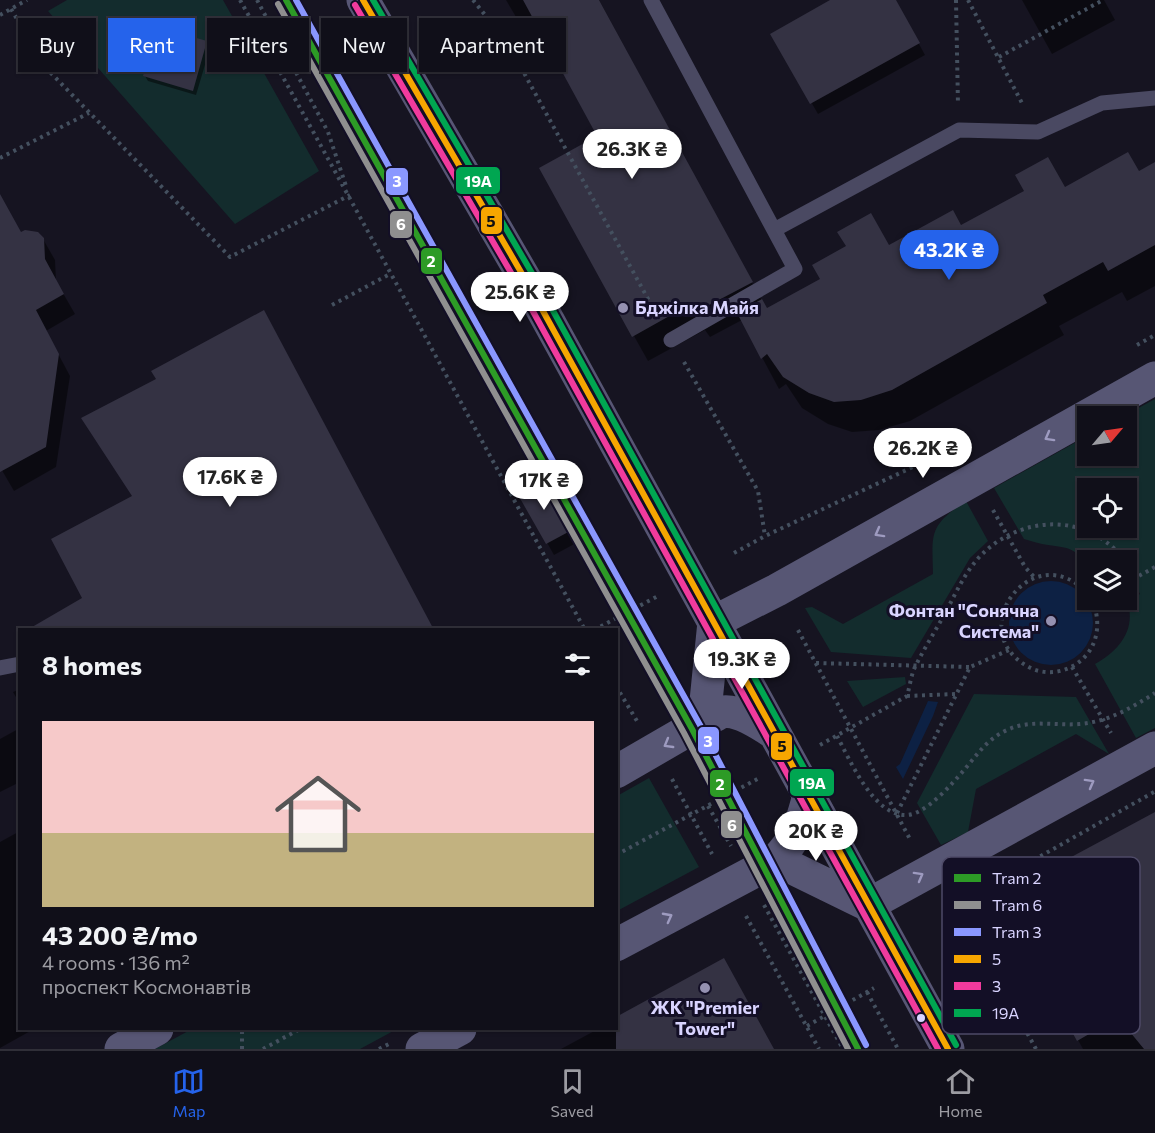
<!DOCTYPE html>
<html lang="en">
<head>
<meta charset="utf-8">
<style>
  :root { --surface:#100f19; --page:#191822; --text:#f1f3f6; --muted:#9c9ca2; --line:#302f38; --accent:#2563eb }
  body { margin:0; font-family:Commissioner,sans-serif; background:var(--page); color:var(--text); height:100vh; display:flex; flex-direction:column; font-size:22px; white-space:nowrap }
  * { box-sizing:border-box; margin:0 }
  p { font-size:20px; color:var(--muted) }
  .icon { flex:none; width:33px; height:33px; fill:none; stroke:currentColor; stroke-width:2; stroke-linecap:round; stroke-linejoin:round }
  .map { position:relative; flex:1; overflow:hidden }
  .side { position:absolute; left:18px; top:628px; width:600px; height:402px; display:flex; flex-direction:column; background:var(--surface); border-radius:0px; box-shadow:0 2px 4px #0004,0 0 0 2px var(--line) }
  .side>* { flex:none }
  .top-card { position:absolute; left:18px; top:18px; width:600px; height:54px; display:flex; gap:12px }
  .needle { width:39px; rotate:61deg }
  .buttons { position:absolute; left:1077px; top:406px; display:grid; gap:12px }
  .buttons a { display:grid; place-items:center; width:60px; height:60px; border-radius:0px; background:var(--surface); box-shadow:0 2px 4px #0004,0 0 0 2px var(--line); font-size:30px }
  .price { position:absolute; translate:-50% -51px; padding:0 14px; border-radius:21px; background:#fff; color:#222; font-size:20px; line-height:39px; filter:drop-shadow(0 2px 3px #0008) }
  .price::after { content:''; position:absolute; left:50%; top:36px; width:18px; height:14px; margin-left:-9px; background:inherit; clip-path:polygon(0 0,100% 0,50% 100%) }
  .price.active { background:var(--accent); color:#fff }
  ul { padding:0; list-style:none }
  li { display:grid; align-content:center; gap:12px; height:318px; padding:0 24px }
  li+li { border-top:2px solid var(--line) }
  li span { display:grid; place-items:center; height:186px; border-radius:0px; color:#555 }
  li>.icon { margin-inline-start:auto }
  span .icon { width:108px; height:108px; fill:#fffc; stroke-width:1 }
  li b { font-size:26px }
  h2 { display:flex; justify-content:space-between; align-items:center; height:72px; padding:0 24px; font-size:26px }
  .tag { padding:0 21px; border-radius:0px; background:var(--surface); box-shadow:0 2px 4px #0004,0 0 0 2px var(--line); font-size:21px; line-height:54px }
  .tag.active { background:var(--accent); color:#fff }
  .tabs { display:flex; justify-content:space-around; align-items:center; height:84px; border-top:2px solid var(--line); background:var(--surface); font-size:16px; color:var(--muted) }
  .tabs a { display:grid; justify-items:center; gap:3px }
  .tabs .active { color:var(--accent) }
  .map>svg:first-child { display:block }
</style>
</head>
<body>
<div class="map">
<svg width="1155" height="1049" viewBox="0 0 1155 1049">
  <rect width="100%" height="100%" fill="#161421"/>
  <path fill="#132c2d" fill-rule="evenodd" d="M 67,0 L 223,0 L 319,171 L 235,224 L 48,11 Z
    M 1155,399 L 1155,728 L 1136,738 L 1095,664 C 1119,651 1137,629 1127,601 L 1140,594 L 1127,571 L 1126,561 L 1088,561 L 1087,567 C 1075,547 1069,548 1048,545 C 1040,544 1032,541 1024,539 L 994,488 L 1087,436 L 1088,456 L 1126,456 L 1126,417 L 1122,417 ZM 1088,489 L 1126,489 L 1126,528 L 1088,528 Z
    M 966,501 L 988,541 L 970,558 L 911,658 L 831,652 L 805,608 L 812,607 L 843,624 L 933,574 C 932,532 929,526 966,501 Z
    M 905,677 L 906,684 L 863,707 L 847,681 Z
    M 974,694 L 1076,697 L 1109,754 L 1076,734 L 976,789 L 968,832 L 941,845 L 917,803 Z
    M 649,778 L 699,867 L 617,911 L 617,796 Z
    M 192,1029 L 397,1029 L 360,1049 L 155,1049 Z"/>
  <path fill="#0d2144" d="M1009 623a42 42 0 1 1 84 0a42 42 0 1 1-84 0Z
    M 928,701 L 938,702 L 933,716 L 903,779 L 896,767 L 900,764 Z"/>
  <path fill="#0007" d="M 506,0 L 599,0 L 767,310 L 889,247 L 962,227 L 1065,189 L 1138,172 L 1155,163 L 1155,286 L 1127,301 L 1122,292 L 1059,326 L 1064,335 L 910,421 L 879,430 L 852,432 L 828,424 L 802,408 L 786,384 L 779,389 L 742,320 L 710,337 L 705,330 L 648,361 L 634,336 L 599,136 L 533,15 L 519,22 Z
    M 833,0 L 895,0 L 925,55 L 818,114 L 772,34 Z
    M 1022,0 L 1104,0 L 1115,20 L 1052,54 Z
    M 206,42 L 210,48 L 196,95 L 148,81 L 145,76 Z
    M 0,206 L 21,234 L 43,239 L 55,260 L 56,281 L 75,314 L 46,331 L 70,376 L 56,467 L 14,491 L 0,467 Z
    M 543,480 L 578,542 L 554,555 L 519,493 Z
    M 20,689 L 20,704 L 13,692 Z
    M 20,728 L 20,782 L 0,792 L 0,739 Z
    M 1155,814 L 1155,1049 L 1083,1049 L 1021,937 Z
    M 20,831 L 20,1029 L 34,1029 L 0,1048 L 0,842 Z
    M 598,1029 L 616,1029 L 773,1049 L 561,1049 Z"/>
  <path fill="#343243" d="M 523,0 L 599,0 L 753,282 L 694,313 L 689,305 L 632,337 L 539,168 L 597,136 Z
    M 830,0 L 896,0 L 920,43 L 810,104 L 770,34 Z
    M 158,27 L 207,41 L 193,91 L 143,76 Z
    M 1128,152 L 1139,171 L 1155,162 L 1155,245 L 1108,271 L 1103,262 L 1043,295 L 1047,303 L 892,390 L 861,400 L 834,402 L 809,393 L 783,377 L 767,354 L 761,359 L 737,313 L 762,299 L 767,308 L 820,279 L 812,265 L 846,246 L 837,232 L 871,213 L 889,245 L 953,210 L 961,225 L 1024,191 L 1015,175 L 1048,157 L 1065,187 Z
    M 0,194 L 21,232 L 25,230 L 38,232 L 44,238 L 45,259 L 64,294 L 36,310 L 59,354 L 46,447 L 0,472 Z
    M 264,310 L 434,630 L 27,630 L 82,598 L 51,539 L 132,496 L 81,418 L 156,379 L 151,371 Z
    M 543,478 L 572,530 L 546,544 L 517,493 Z
    M 1155,812 L 1155,1049 L 1144,1049 L 1130,1032 L 1113,1026 L 1096,1030 L 1077,1041 L 1020,937 L 1036,876 Z
    M 724,958 L 774,1049 L 616,1049 L 616,1017 Z"/>
  <g fill="none" stroke-linecap="round" stroke-linejoin="round">
    <path stroke="#44505f" stroke-width="4" stroke-dasharray="3 4.5" stroke-linecap="butt" d="M 240,0 C 357,209 470,420 585,630
      M 257,0 L 328,132 L 346,186
      M 473,0 L 507,42 L 659,319
      M 956,0 L 958,105
      M 968,0 L 1023,105
      M 11,9 L 47,69 L 230,257 L 350,195
      M 0,15 L 27,0
      M 999,57 L 1103,0
      M 0,158 L 89,113
      M 332,305 L 390,274
      M 1137,345 L 1155,335
      M 684,362 L 758,491 L 765,536
      M 993,510 L 1025,567 L 1035,578
      M 734,553 L 765,536 L 945,452
      M 1126,562 L 1138,577
      M 603,579 L 623,615
      M 1126,583 L 1155,567
      M 1088,594 C 1035,535 962,629 1027,666 C 1040,674 1057,674 1071,667 C 1097,654 1103,625 1092,600
      M 594,630 L 658,596
      M 798,630 L 911,841
      M 816,663 L 970,667
      M 1072,667 L 1111,733
      M 616,686 L 637,721
      M 907,696 L 955,694
      M 837,736 C 850,760 874,817 907,815 C 926,814 952,784 964,770 C 977,755 987,739 1007,730 C 1030,719 1055,726 1079,724 C 1108,722 1131,708 1155,693
      M 820,745 L 907,696 C 910,686 911,674 916,665 C 924,649 934,633 943,617 C 953,599 962,578 975,562 C 996,536 1031,521 1064,525 C 1089,528 1111,542 1126,561
      M 672,779 L 712,854
      M 708,806 L 731,846
      M 897,813 L 970,667 L 1009,650
      M 616,855 L 761,777
      M 764,905 L 843,1049
      M 746,916 L 819,1049
      M 948,947 L 972,933
      M 867,992 L 898,1049
      M 807,1026 L 874,988
      M 242,1049 L 242,1029
      M 263,1049 L 300,1029
      M 379,1049 L 389,1044
      M 1036,1049 L 956,904 L 1154,792"/>
    <path stroke="#4a4962" stroke-width="15" d="M 651,0 L 774,230 L 959,130 L 1038,132 L 1102,103 L 1155,98
      M 671,340 L 795,269 L 774,230
      M 0,668 L 20,664"/>
    <path stroke="#575674" stroke-width="33" d="M 363,0 L 532,291 L 948,1049
      M 714,622 L 777,590 L 1155,378
      M 704,721 C 710,719 716,714 722,712 C 737,709 762,725 774,733
      M 616,772 L 704,721 L 714,622
      M 776,860 L 868,905
      M 868,905 L 1155,748
      M 616,945 L 776,860 C 798,836 801,826 809,795
      M 121,1049 L 157,1029
      M 422,1049 L 460,1029"/>
    <defs>
      <path id="bus-1" d="M 363,0 L 532,291 L 948,1049"/>
      <path id="bus-2" d="M 355,5 L 524,295 L 938,1049"/>
      <path id="bus-3" d="M 373,0 L 540,287 L 956,1045"/>
    </defs>
    <use href="#bus-1" stroke="#130f26" stroke-width="10"/>
    <use href="#bus-2" stroke="#130f26" stroke-width="10"/>
    <use href="#bus-3" stroke="#130f26" stroke-width="10"/>
    <use href="#bus-1" stroke="#f7a600" stroke-width="6"/>
    <use href="#bus-2" stroke="#f13a9d" stroke-width="6"/>
    <use href="#bus-3" stroke="#00a651" stroke-width="6"/>
    <defs>
      <path id="tram-1" d="M 286,0 L 692,729 L 858,1049"/>
      <path id="tram-2" d="M 278,4 L 684,733 L 848,1049"/>
      <path id="tram-3" d="M 296,0 L 700,725 L 866,1045"/>
    </defs>
    <use href="#tram-1" stroke="#130f26" stroke-width="10"/>
    <use href="#tram-2" stroke="#130f26" stroke-width="10"/>
    <use href="#tram-3" stroke="#130f26" stroke-width="10"/>
    <use href="#tram-1" stroke="#2d9b26" stroke-width="6"/>
    <use href="#tram-2" stroke="#8f8f8f" stroke-width="6"/>
    <use href="#tram-3" stroke="#8a97ff" stroke-width="6"/>
  </g>
  <defs><path id="oneway-chevron" d="M-2-3.5L2.5 0L-2 3.5" fill="none" stroke-width="1.6" stroke-linecap="round" stroke-linejoin="round" transform="scale(1.5)"/></defs>
  <g stroke="#9e9bc0">
    <use href="#oneway-chevron" transform="translate(1049 437) rotate(151)"/>
    <use href="#oneway-chevron" transform="translate(879 533) rotate(151)"/>
    <use href="#oneway-chevron" transform="translate(668 744) rotate(150)"/>
    <use href="#oneway-chevron" transform="translate(1090 783) rotate(-29)"/>
    <use href="#oneway-chevron" transform="translate(919 876) rotate(-29)"/>
    <use href="#oneway-chevron" transform="translate(668 917) rotate(-28)"/>
  </g>
  <g fill="#9591b1" stroke="#130f26" stroke-width="2">
    <circle cx="623" cy="308" r="6"/>
    <circle cx="1051" cy="621" r="6"/>
    <circle cx="705" cy="988" r="6"/>
  </g>
  <circle fill="#d9d4ff" stroke="#130f26" stroke-width="2" cx="921" cy="1018" r="5"/>
  <g text-anchor="middle" stroke-width="6" stroke-linejoin="round" paint-order="stroke">
    <g font-size="18" font-weight="bold" fill="#d9d4ff" stroke="#130f26" text-anchor="start">
      <text x="635" y="314">Бджілка Майя</text>
      <text x="1039" y="617" text-anchor="end">Фонтан "Сонячна<tspan x="1039" dy="21">Система"</tspan></text>
      <text x="705" y="1014" text-anchor="middle">ЖК "Premier<tspan x="705" dy="21">Tower"</tspan></text>
    </g>
  </g>
  <rect x="942" y="857" width="198" height="177" rx="9" fill="#130f26" stroke="#4e4a67" stroke-width="1.5"/>
  <rect x="954" y="874" width="27" height="8" fill="#2d9b26"/>
  <rect x="954" y="901" width="27" height="8" fill="#8f8f8f"/>
  <rect x="954" y="928" width="27" height="8" fill="#8a97ff"/>
  <rect x="954" y="955" width="27" height="8" fill="#f7a600"/>
  <rect x="954" y="982" width="27" height="8" fill="#f13a9d"/>
  <rect x="954" y="1009" width="27" height="8" fill="#00a651"/>
  <g font-size="16" fill="#d9d4ff">
    <text x="992" y="884">Tram 2</text>
    <text x="992" y="911">Tram 6</text>
    <text x="992" y="938">Tram 3</text>
    <text x="992" y="965">5</text>
    <text x="992" y="992">3</text>
    <text x="992" y="1019">19А</text>
  </g>
  <g stroke="#130f26" stroke-width="2">
    <rect x="455" y="166" width="46" height="29" rx="6" fill="#00a651"/>
    <rect x="385" y="167" width="24" height="29" rx="6" fill="#8a97ff"/>
    <rect x="480" y="206" width="23" height="29" rx="6" fill="#f7a600"/>
    <rect x="389" y="210" width="24" height="29" rx="6" fill="#8f8f8f"/>
    <rect x="420" y="247" width="23" height="28" rx="6" fill="#2d9b26"/>
    <rect x="697" y="726" width="23" height="29" rx="6" fill="#8a97ff"/>
    <rect x="770" y="732" width="23" height="29" rx="6" fill="#f7a600"/>
    <rect x="789" y="768" width="46" height="29" rx="6" fill="#00a651"/>
    <rect x="709" y="769" width="23" height="29" rx="6" fill="#2d9b26"/>
    <rect x="720" y="810" width="23" height="29" rx="6" fill="#8f8f8f"/>
  </g>
  <g font-size="16" text-anchor="middle" font-weight="bold" fill="#fff">
    <text x="478" y="187">19А</text>
    <text x="397" y="187">3</text>
    <text x="401" y="230">6</text>
    <text x="431" y="267">2</text>
    <text x="708" y="747">3</text>
    <text x="812" y="789">19А</text>
    <text x="720" y="790">2</text>
    <text x="732" y="831">6</text>
  </g>
  <g font-size="16" text-anchor="middle" font-weight="bold" fill="#111">
    <text x="491" y="227">5</text>
    <text x="782" y="752">5</text>
  </g>
</svg>
<div class="buttons">
<a><svg class="needle" viewBox="-14 -14 28 28"><path d="M0-13l5 13h-10z" fill="#e53935"/><path d="M0 13l5-13h-10z" fill="#9c9ca2"/></svg></a>
<a><svg class="icon" aria-label="locate" viewBox="0 0 24 24"><circle cx="12" cy="12" r="6"/><path d="M12 2v4M12 18v4M2 12h4M18 12h4"/></svg></a>
<a><svg class="icon" aria-label="layers" viewBox="0 0 24 24"><path d="M12 4l9 5-9 5-9-5zM3 14l9 5 9-5"/></svg></a>
</div>
<b class="price" style="left:632px;top:180px">26.3K ₴</b>
<b class="price active" style="left:949px;top:281px">43.2K ₴</b>
<b class="price" style="left:520px;top:323px">25.6K ₴</b>
<b class="price" style="left:923px;top:479px">26.2K ₴</b>
<b class="price" style="left:230px;top:508px">17.6K ₴</b>
<b class="price" style="left:544px;top:511px">17K ₴</b>
<b class="price" style="left:742px;top:690px">19.3K ₴</b>
<b class="price" style="left:816px;top:862px">20K ₴</b>
<div class="top-card">
<a class="tag">Buy</a>
<a class="tag active">Rent</a>
<a class="tag">Filters</a>
<a class="tag">New</a>
<a class="tag">Apartment</a>
</div>
<section class="side">
<h2>8 homes<svg class="icon" aria-label="filters" viewBox="0 0 24 24"><path d="M4 7h16M4 17h16"/><circle cx="9" cy="7" r="2"/><circle cx="15" cy="17" r="2"/></svg></h2>
<ul>
<li><span style="background:linear-gradient(#f6c9c9 60%,#c2b280 0)"><svg class="icon" aria-label="home" viewBox="0 0 24 24"><path d="M3 11l9-7 9 7M6 9v11h12V9"/></svg></span><div><b>43 200 ₴/mo</b><p>4 rooms · 136 m²</p><p>проспект Космонавтів</p></div></li>
</ul>
</section>
</div>
<nav class="tabs">
<a class="active"><svg class="icon" aria-label="map" viewBox="0 0 24 24"><path d="M3 6l6-2 6 2 6-2v14l-6 2-6-2-6 2zM9 4v14M15 6v14"/></svg>Map</a>
<a><svg class="icon" aria-label="saved" viewBox="0 0 24 24"><path d="M7 4h10v16l-5-4-5 4z"/></svg>Saved</a>
<a><svg class="icon" aria-label="home" viewBox="0 0 24 24"><path d="M3 11l9-7 9 7M6 9v11h12V9"/></svg>Home</a>
</nav>
</body>
</html>
